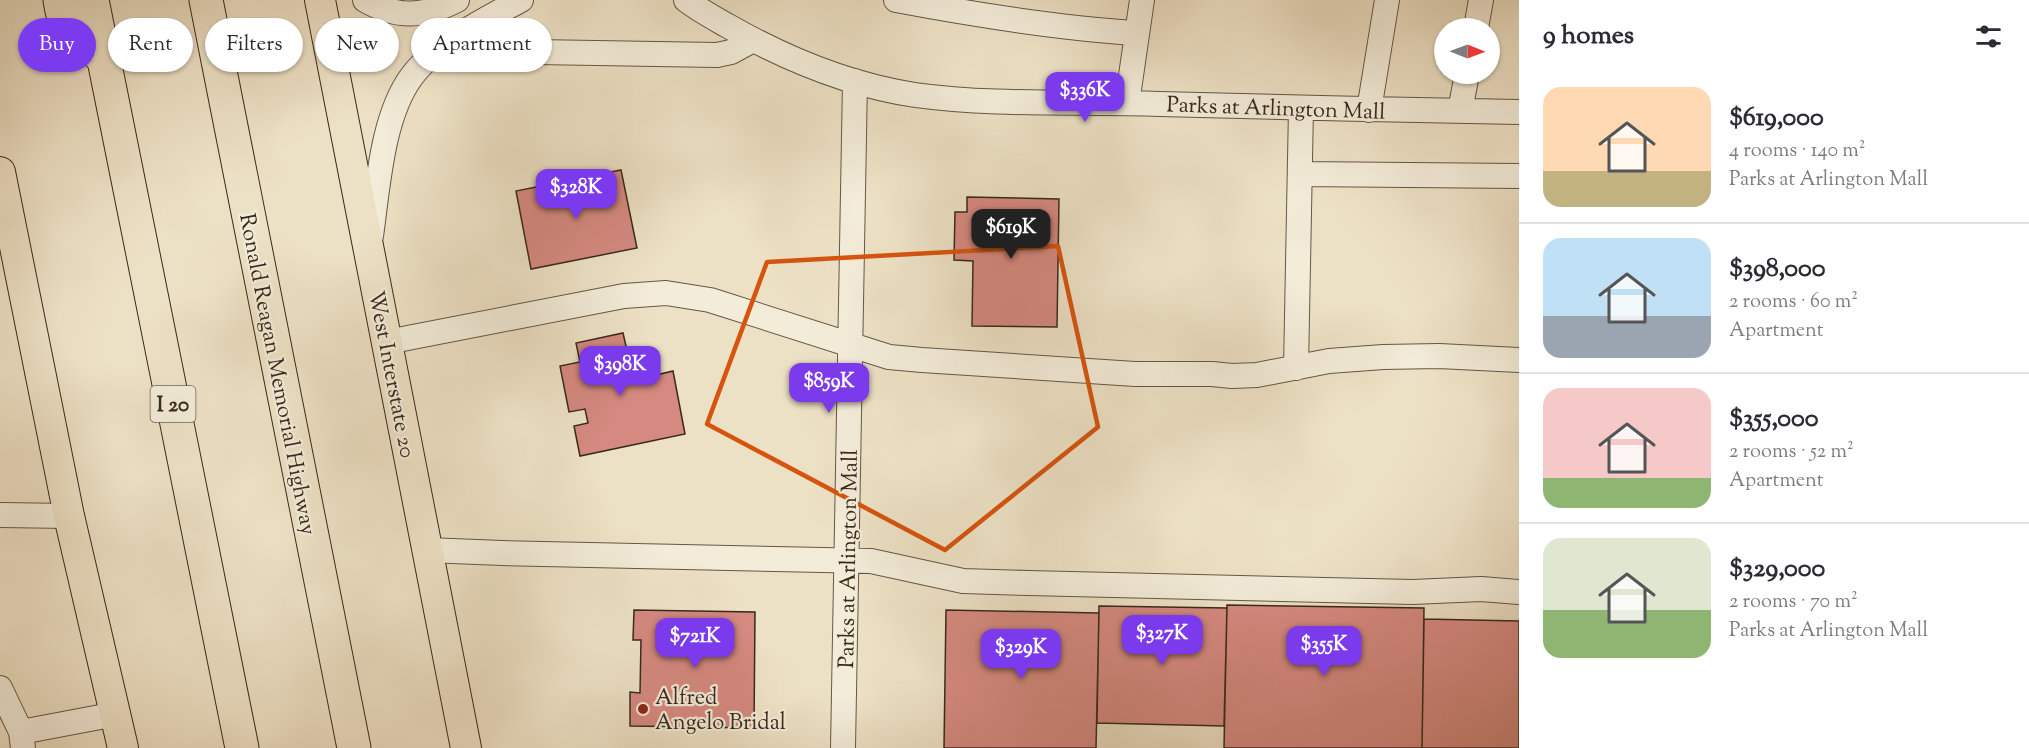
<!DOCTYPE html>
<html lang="en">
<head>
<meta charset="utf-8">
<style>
  :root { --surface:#fff; --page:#f7f7f7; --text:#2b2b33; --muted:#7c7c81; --line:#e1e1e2; --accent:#7c3aed }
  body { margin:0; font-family:"Sorts Mill Goudy",serif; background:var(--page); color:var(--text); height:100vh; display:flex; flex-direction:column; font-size:22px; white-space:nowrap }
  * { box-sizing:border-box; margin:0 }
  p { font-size:20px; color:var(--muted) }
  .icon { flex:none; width:33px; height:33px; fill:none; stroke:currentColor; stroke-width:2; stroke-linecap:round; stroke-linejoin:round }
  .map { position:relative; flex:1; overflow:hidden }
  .panel { display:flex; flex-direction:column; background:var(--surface); width:510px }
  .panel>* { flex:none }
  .hud { position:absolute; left:18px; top:18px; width:570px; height:54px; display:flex; gap:12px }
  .needle { width:39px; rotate:91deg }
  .controls { position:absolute; left:1434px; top:18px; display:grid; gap:12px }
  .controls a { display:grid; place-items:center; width:66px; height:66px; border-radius:50%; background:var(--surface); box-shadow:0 2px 4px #0004; font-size:30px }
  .price { position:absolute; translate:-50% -51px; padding:0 14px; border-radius:12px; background:var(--accent); color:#fff; font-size:20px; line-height:39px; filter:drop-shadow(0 2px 3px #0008) }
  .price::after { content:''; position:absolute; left:50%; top:36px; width:18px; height:14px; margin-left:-9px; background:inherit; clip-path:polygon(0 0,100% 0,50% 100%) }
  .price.current { background:#222; color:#fff }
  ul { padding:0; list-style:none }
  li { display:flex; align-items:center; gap:18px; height:150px; padding:0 24px }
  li+li { border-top:2px solid var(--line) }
  li span { display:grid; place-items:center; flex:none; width:168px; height:120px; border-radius:18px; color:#555 }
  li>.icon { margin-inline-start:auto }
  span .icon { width:72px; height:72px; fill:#fffc; stroke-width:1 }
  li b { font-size:26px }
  h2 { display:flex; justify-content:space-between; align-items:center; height:72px; padding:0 24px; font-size:26px }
  .pill { padding:0 21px; border-radius:27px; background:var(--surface); box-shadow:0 2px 4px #0004; font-size:21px; line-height:54px }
  .pill.current { background:var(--accent); color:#fff }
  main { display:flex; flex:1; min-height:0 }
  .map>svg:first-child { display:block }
</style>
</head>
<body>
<main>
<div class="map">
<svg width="1519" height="748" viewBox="0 0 1519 748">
  <rect width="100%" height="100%" fill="#ede1c5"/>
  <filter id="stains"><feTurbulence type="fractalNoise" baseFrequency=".00333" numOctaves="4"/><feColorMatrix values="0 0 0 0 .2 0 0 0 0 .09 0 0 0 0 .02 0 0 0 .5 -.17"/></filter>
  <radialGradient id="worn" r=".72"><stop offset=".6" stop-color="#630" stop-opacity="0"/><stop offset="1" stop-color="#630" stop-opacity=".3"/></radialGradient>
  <path fill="#d58980" stroke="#37291c" stroke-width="1.5" d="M 621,170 L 637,248 L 531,269 L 516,191 Z
    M 967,197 L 1059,199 L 1057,327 L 972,326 L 973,261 L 954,260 L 955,212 L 967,212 Z
    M 623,333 L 628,355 L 652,350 L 656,375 L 673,371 L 685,434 L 580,456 L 574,426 L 588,423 L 585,409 L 569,412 L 560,366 L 580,362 L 576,343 Z
    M 1227,605 L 1424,608 L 1422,748 L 1224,748 Z
    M 1099,606 L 1227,608 L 1224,726 L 1097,723 Z
    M 634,610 L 755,612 L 754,728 L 630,726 L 630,692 L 640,693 L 641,640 L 633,640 Z
    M 946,610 L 1099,613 L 1096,748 L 944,748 Z
    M 1424,619 L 1519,621 L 1519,748 L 1422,748 Z"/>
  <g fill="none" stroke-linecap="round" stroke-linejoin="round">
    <defs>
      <path id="minor" d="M 365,0 C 398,19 424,17 457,0
        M 686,0 C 699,10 714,18 728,26 C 786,59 849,85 915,95 C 996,106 1079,101 1160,104 C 1280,107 1399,110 1519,112
        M 896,0 C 976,15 1056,28 1137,33
        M 1476,28 L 1481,0
        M 535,52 L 717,55 L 731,52 L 753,40
        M 1127,103 L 1142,0
        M 1369,110 L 1387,0
        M 1460,111 L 1467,74
        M 1300,174 L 1519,176
        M 371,236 C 378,187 382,116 412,76 C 435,45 487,18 521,0
        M 387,342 L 624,296 L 666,293 L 710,300 L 889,357 L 922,360 L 1135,374 L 1212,374 L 1232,376 L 1257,375 L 1329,361 L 1383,357 L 1439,356 L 1519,360
        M 1296,368 L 1301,108
        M 0,515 L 69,516
        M 427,550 L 502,553 L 871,561 L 963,581 L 1028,583 L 1413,592 L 1481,589 L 1519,592
        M 0,688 L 21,732
        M 23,748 L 21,732 L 116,714
        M 843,748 L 855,81"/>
      <path id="major" d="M 320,0 L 466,748
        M 0,172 L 69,516 L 123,748"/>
      <path id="highway" d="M 60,0 L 62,11 L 102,58
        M 92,0 L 242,748
        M 206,0 L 354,748"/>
    </defs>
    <use href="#minor" stroke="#645746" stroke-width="26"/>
    <use href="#major" stroke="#37291c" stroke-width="32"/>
    <use href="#highway" stroke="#37291c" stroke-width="35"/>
    <use href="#minor" stroke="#f3ecd9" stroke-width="24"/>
    <use href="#major" stroke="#ede1c5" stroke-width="30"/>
    <use href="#highway" stroke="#ede1c5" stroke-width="33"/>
  </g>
  <path fill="none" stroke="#d6540e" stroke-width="4.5" stroke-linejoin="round" d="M 1058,246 L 1098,427 L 945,550 L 707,424 L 767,262 Z"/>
  <circle fill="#8f2418" stroke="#f3ecd9" stroke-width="2" cx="643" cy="709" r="6"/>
  <g text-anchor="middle" stroke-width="4.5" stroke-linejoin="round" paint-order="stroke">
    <rect fill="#f3ecd9" stroke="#6f6455" stroke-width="1.5" x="150.5" y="386" width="45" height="36" rx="4.5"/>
    <g font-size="21" font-weight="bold" fill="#37291c">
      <text x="173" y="411">I 20</text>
    </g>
    <g font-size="22" fill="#37291c" stroke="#f3ecd9">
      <text transform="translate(1276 107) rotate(2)" y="8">Parks at Arlington Mall</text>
      <text transform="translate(279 374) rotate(79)" y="8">Ronald Reagan Memorial Highway</text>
      <text transform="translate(393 374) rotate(79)" y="8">West Interstate 20</text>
      <text transform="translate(847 559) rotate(-89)" y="8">Parks at Arlington Mall</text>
    </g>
    <g font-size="22" fill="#37291c" stroke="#f3ecd9" text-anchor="start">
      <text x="655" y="704">Alfred<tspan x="655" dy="25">Angelo Bridal</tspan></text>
    </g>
  </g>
  <rect width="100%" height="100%" filter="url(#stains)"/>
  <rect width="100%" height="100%" fill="url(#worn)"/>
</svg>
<div class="controls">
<a><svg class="needle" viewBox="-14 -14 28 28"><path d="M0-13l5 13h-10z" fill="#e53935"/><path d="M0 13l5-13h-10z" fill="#7c7c81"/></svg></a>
</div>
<b class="price" style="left:1085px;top:123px">$336K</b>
<b class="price" style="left:576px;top:220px">$328K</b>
<b class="price current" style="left:1011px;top:260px">$619K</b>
<b class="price" style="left:620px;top:397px">$398K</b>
<b class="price" style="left:829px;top:414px">$859K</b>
<b class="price" style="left:1162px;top:666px">$327K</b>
<b class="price" style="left:695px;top:669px">$721K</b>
<b class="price" style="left:1324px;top:677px">$355K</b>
<b class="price" style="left:1021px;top:680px">$329K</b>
<div class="hud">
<a class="pill current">Buy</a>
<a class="pill">Rent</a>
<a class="pill">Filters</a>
<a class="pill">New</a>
<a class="pill">Apartment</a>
</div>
</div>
<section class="panel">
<h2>9 homes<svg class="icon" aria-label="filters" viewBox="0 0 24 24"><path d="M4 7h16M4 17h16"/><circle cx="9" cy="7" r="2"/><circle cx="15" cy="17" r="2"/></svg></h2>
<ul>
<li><span style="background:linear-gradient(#ffd9b3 70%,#c2b280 0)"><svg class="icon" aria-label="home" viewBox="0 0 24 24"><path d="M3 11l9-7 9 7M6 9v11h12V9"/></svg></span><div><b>$619,000</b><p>4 rooms · 140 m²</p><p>Parks at Arlington Mall</p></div></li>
<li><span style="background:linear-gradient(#bfe0f5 65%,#9aa5b1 0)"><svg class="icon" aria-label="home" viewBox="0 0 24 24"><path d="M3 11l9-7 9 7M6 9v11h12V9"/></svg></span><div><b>$398,000</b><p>2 rooms · 60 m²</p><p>Apartment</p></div></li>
<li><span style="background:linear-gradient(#f6c9c9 75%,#8fb573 0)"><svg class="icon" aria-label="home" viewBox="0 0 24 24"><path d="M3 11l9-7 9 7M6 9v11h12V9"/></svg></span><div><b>$355,000</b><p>2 rooms · 52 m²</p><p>Apartment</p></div></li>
<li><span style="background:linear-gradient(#dfe7d0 60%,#8fb573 0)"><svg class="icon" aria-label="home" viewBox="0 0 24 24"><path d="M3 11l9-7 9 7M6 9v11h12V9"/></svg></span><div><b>$329,000</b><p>2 rooms · 70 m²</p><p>Parks at Arlington Mall</p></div></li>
</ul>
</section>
</main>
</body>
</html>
